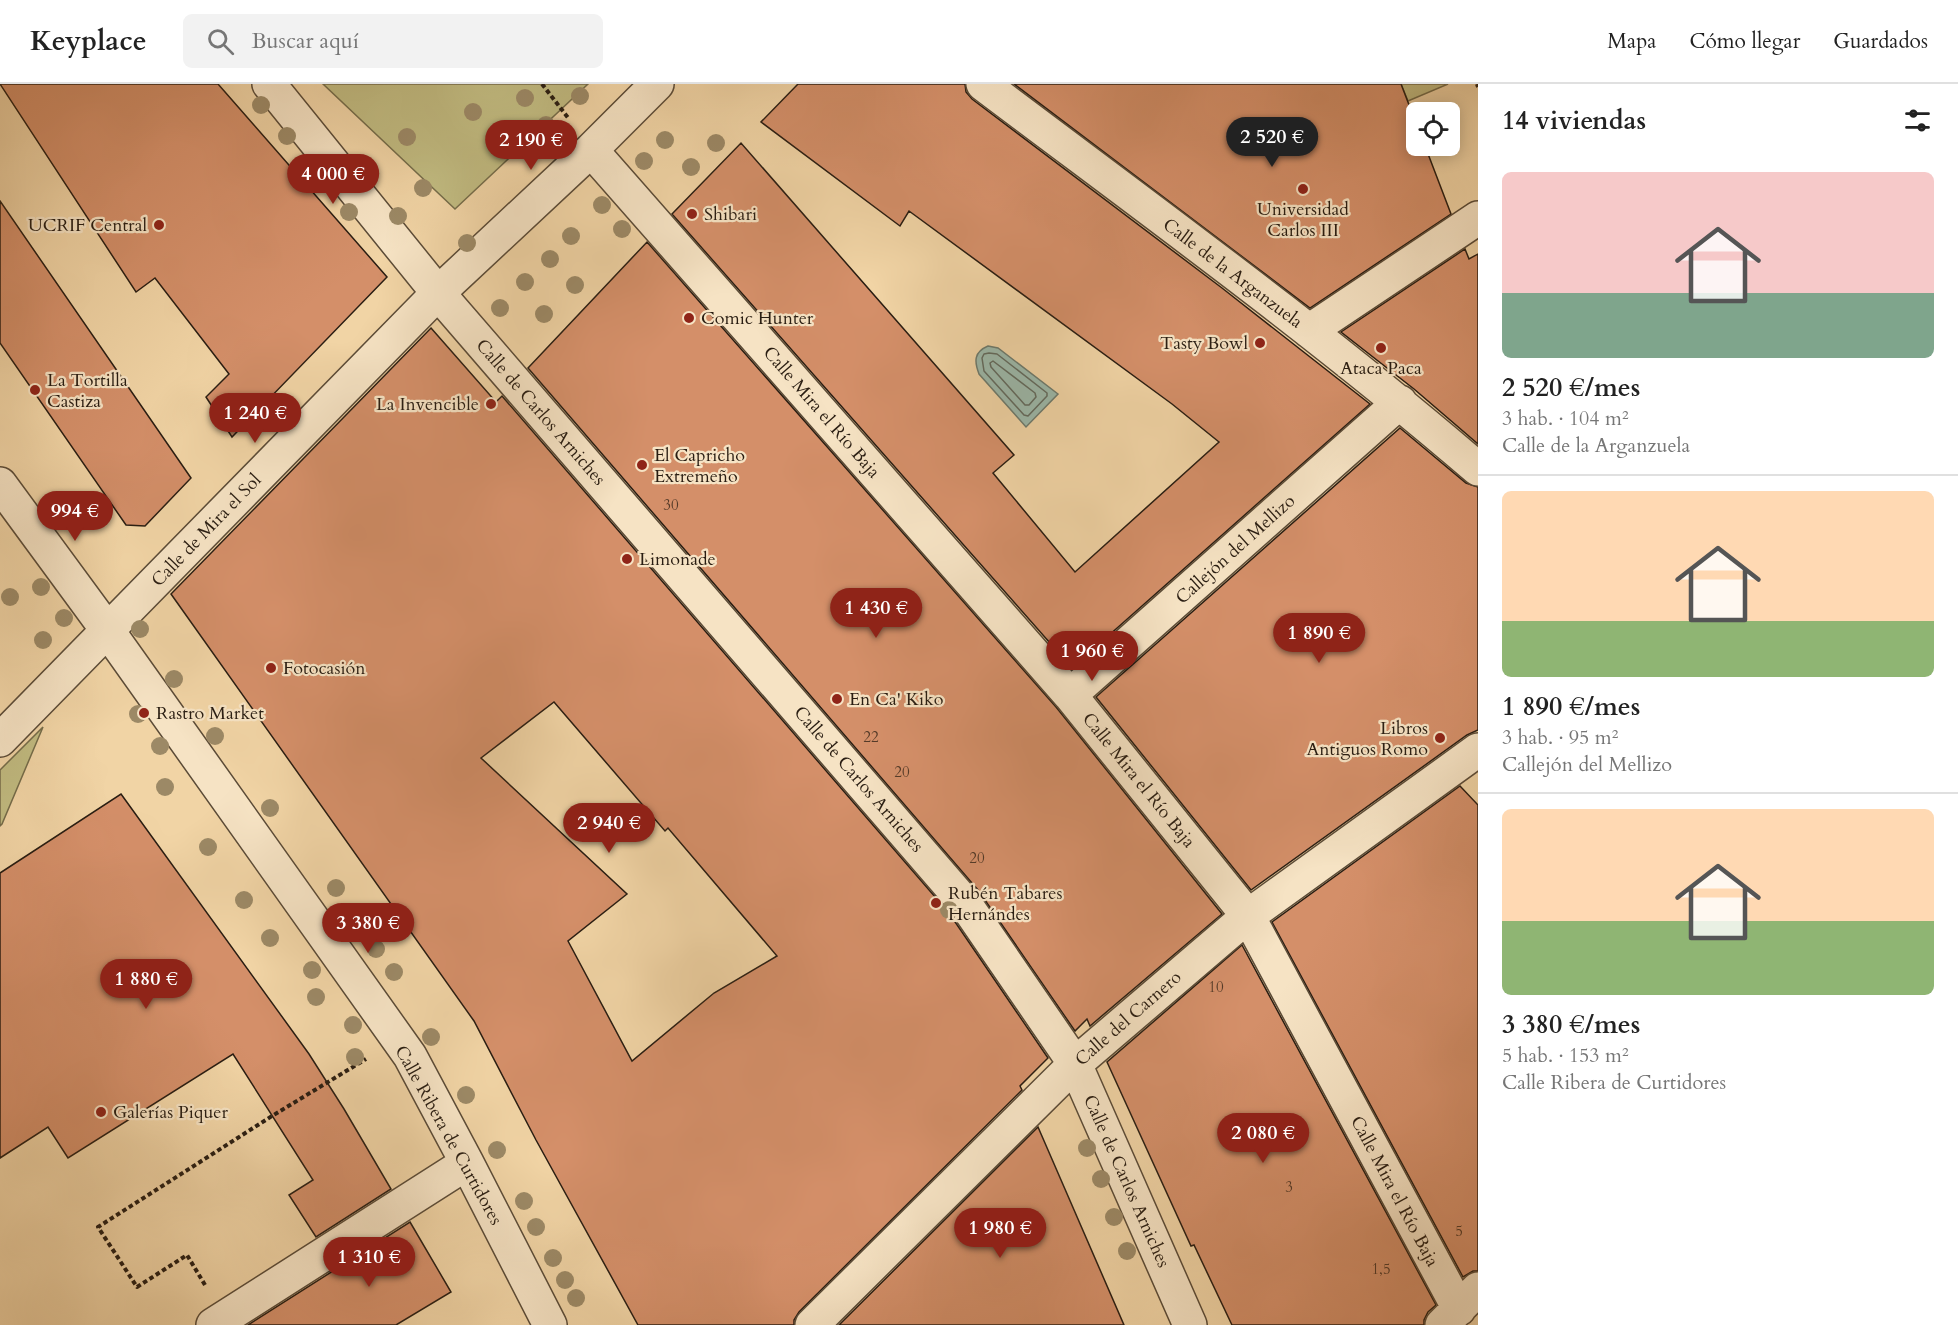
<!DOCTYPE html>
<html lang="es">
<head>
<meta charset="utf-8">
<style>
  :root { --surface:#fff; --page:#f2f2f2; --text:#222; --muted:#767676; --line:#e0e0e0; --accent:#8f2418 }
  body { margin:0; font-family:Cardo,serif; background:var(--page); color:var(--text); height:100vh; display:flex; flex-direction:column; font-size:22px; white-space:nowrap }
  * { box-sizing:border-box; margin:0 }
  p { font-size:20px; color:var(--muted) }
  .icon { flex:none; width:33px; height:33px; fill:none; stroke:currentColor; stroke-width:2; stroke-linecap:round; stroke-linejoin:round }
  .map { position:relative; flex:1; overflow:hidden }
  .sheet { display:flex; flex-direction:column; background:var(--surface); width:480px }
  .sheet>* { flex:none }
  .controls { position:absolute; left:1406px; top:18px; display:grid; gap:12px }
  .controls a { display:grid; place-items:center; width:54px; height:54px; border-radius:9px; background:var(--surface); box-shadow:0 3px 15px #0003; font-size:30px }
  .price { position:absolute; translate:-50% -51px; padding:0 14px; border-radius:21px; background:var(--accent); color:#fff; font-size:20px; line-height:39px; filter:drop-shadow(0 2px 3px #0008) }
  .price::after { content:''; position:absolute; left:50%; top:36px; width:18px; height:14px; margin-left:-9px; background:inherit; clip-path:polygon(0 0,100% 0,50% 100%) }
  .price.on { background:#222; color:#fff }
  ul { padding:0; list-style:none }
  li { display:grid; align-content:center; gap:12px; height:318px; padding:0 24px }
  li+li { border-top:2px solid var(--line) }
  li span { display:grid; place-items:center; height:186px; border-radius:9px; color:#555 }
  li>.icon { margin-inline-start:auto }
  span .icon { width:108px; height:108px; fill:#fffc; stroke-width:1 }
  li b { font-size:26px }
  h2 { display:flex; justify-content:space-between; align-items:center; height:72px; padding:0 24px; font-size:26px }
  header { display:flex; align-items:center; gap:36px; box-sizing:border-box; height:84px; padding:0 30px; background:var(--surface); border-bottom:2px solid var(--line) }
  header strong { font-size:28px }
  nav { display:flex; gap:33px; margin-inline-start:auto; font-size:21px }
  .search { width:420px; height:54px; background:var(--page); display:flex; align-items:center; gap:15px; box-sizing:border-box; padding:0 21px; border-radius:9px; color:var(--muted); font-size:22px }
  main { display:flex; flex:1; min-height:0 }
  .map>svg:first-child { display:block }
</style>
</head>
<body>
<header>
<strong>Keyplace</strong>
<div class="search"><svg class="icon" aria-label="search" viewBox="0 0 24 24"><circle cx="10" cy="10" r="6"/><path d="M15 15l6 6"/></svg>Buscar aquí</div>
<nav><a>Mapa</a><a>Cómo llegar</a><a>Guardados</a></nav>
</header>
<main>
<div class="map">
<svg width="1478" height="1241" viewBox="0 0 1478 1241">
  <rect width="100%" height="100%" fill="#f1d4a5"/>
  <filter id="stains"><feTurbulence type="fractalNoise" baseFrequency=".00333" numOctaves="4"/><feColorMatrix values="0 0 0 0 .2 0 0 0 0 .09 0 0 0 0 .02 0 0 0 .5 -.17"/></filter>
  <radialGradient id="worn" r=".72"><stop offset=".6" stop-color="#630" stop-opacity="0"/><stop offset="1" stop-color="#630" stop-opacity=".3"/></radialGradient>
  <path fill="#c1bb81" stroke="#756c4a" stroke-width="1.5" d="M 323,0 L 588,0 L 455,125 Z
    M 1401,0 L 1448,0 L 1408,17 Z
    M 43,643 L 2,740 L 0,742 L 0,686 Z"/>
  <path fill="#9bb8aa" stroke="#6d7a6d" stroke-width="1.5" d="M 988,262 L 998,264 L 1058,310 L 1026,343 L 979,290 C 974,277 974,268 988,262 Z"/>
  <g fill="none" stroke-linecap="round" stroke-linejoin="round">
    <path stroke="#626a5e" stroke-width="1.5" d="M 989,269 L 997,270 L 1047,309 L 1047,312 L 1028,332 L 1024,331 L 984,287 L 982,274 L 984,270 Z
      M 993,277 L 1035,309 L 1036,313 L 1029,321 L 1025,321 L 991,283 L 990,279 Z"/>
  </g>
  <path fill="#d48f69" stroke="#291d12" stroke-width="1.5" fill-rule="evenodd" d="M 0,0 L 218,0 L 387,193 L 232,353 L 206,313 L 229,290 L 155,194 L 136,208 Z
    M 798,0 L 965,0 L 966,8 L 972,15 L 1222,204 L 1370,320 L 1072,584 L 672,130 L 741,59 L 1014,371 L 993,389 L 1075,488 L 1219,358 L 1172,320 L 909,127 L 900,142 L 761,38 Z
    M 1014,0 L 1401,0 L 1416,39 L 1416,62 L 1425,62 L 1451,130 L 1310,224 Z
    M 0,117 L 191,394 L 145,442 L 126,441 L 0,259 Z
    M 647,158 L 1056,623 L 1222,830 L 1090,942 L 1087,935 L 1075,947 L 978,806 L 528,284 Z
    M 1465,165 L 1469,175 L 1478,170 L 1478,360 L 1414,305 L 1341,248 Z
    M 431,244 L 496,318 L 502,312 L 949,829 L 1048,974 L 1020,1002 L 1022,1006 L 799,1228 L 794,1236 L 794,1241 L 638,1241 L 536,1056 L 474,937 L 171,510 ZM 554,618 L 665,747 L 668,744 L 777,872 L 714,909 L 632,977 L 568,857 L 627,810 L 481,674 Z
    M 1400,344 L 1466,399 L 1478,403 L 1478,646 L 1467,651 L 1251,806 L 1096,613 Z
    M 1460,702 L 1478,721 L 1478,1187 L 1473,1187 L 1463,1193 L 1272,838 Z
    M 121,710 L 309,970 L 344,1025 L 391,1105 L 316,1153 L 289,1111 L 313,1096 L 233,970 L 68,1074 L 48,1043 L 0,1074 L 0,789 Z
    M 1242,861 L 1436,1221 L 1428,1228 L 1424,1236 L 1424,1241 L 1232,1241 L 1194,1161 L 1191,1162 L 1107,978 Z
    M 1038,1043 L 1124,1241 L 839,1241 Z
    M 410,1138 L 451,1208 L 396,1241 L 248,1241 Z"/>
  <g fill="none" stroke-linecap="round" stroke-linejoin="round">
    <defs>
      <path id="minor" d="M 269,0 L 438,209 L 964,818 L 1075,980 L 1190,1241
        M 983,0 C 1150,126 1320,249 1478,385
        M 591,66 L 1070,611 L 1248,832 L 1459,1225
        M 1309,247 L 1478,134
        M 0,400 L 108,547 L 410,972 L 467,1079 L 550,1241
        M 1070,611 L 1400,318
        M 0,656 L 438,209 L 591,66 L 657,0
        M 213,1241 L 467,1079
        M 812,1241 L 1075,980 L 1248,832 L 1478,666
        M 1442,1241 L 1478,1205"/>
    </defs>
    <use href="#minor" stroke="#5b4b37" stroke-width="36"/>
    <path stroke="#291d12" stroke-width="4" stroke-dasharray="4.5 3" stroke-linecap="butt" d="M 542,0 L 569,35
      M 1477,0 L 1478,3
      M 205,1201 L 187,1171 L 137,1203 L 98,1143 L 272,1032 L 366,975"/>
    <use href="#minor" stroke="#f6e3c4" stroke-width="33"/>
  </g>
  <g fill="#9c8966">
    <circle cx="580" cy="12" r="9"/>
    <circle cx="525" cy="14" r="9"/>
    <circle cx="261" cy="21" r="9"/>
    <circle cx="473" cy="28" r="9"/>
    <circle cx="546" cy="41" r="9"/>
    <circle cx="287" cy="52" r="9"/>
    <circle cx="407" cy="53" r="9"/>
    <circle cx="665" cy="56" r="9"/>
    <circle cx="716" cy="59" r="9"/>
    <circle cx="527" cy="62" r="9"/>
    <circle cx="644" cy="77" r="9"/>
    <circle cx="311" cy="79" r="9"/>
    <circle cx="691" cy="83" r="9"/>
    <circle cx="423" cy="104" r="9"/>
    <circle cx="602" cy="121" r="9"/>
    <circle cx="349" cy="128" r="9"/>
    <circle cx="398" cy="132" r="9"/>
    <circle cx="622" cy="145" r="9"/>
    <circle cx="571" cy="152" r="9"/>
    <circle cx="467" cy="159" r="9"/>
    <circle cx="550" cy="175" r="9"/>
    <circle cx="525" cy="198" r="9"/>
    <circle cx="575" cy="201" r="9"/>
    <circle cx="500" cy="224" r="9"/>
    <circle cx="544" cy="230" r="9"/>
    <circle cx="41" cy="503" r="9"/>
    <circle cx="10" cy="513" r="9"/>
    <circle cx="64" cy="534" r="9"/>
    <circle cx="140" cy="545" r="9"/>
    <circle cx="43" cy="556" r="9"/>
    <circle cx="174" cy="595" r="9"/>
    <circle cx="138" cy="630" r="9"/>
    <circle cx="215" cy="652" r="9"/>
    <circle cx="160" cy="662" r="9"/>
    <circle cx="165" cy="703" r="9"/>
    <circle cx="270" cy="724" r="9"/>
    <circle cx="208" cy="763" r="9"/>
    <circle cx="336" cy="804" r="9"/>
    <circle cx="244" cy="816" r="9"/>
    <circle cx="949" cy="826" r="9"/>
    <circle cx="364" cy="847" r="9"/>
    <circle cx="270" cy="854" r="9"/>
    <circle cx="376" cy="865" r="9"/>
    <circle cx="312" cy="886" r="9"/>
    <circle cx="394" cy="888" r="9"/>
    <circle cx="316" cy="913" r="9"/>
    <circle cx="353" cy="941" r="9"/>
    <circle cx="431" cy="953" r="9"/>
    <circle cx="355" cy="973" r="9"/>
    <circle cx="466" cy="1011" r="9"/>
    <circle cx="1087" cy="1064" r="9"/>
    <circle cx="497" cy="1066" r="9"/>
    <circle cx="1101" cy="1095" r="9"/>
    <circle cx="524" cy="1117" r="9"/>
    <circle cx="1114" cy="1133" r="9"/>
    <circle cx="536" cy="1143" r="9"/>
    <circle cx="1127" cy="1167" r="9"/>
    <circle cx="553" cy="1174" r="9"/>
    <circle cx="565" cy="1196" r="9"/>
    <circle cx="576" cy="1214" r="9"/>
  </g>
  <g fill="#8f2418" stroke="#f6e3c4" stroke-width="2">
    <circle cx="1303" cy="105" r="6"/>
    <circle cx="692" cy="130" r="6"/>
    <circle cx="159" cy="141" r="6"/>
    <circle cx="689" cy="234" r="6"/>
    <circle cx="1260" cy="259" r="6"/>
    <circle cx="1381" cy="264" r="6"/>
    <circle cx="35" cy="306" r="6"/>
    <circle cx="491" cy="320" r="6"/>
    <circle cx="642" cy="381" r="6"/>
    <circle cx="627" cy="475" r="6"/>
    <circle cx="271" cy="584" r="6"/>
    <circle cx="837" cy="615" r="6"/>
    <circle cx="144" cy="629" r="6"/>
    <circle cx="1440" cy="654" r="6"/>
    <circle cx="936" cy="819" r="6"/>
    <circle cx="101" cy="1028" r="6"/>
  </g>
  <g text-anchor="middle" stroke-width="4.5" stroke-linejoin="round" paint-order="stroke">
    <g font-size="15" fill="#543a28">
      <text x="671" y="426">30</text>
      <text x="871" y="658">22</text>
      <text x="902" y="693">20</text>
      <text x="977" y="779">20</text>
      <text x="1216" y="908">10</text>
      <text x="1289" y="1108">3</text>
      <text x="1459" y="1152">5</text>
      <text x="1381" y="1190">1,5</text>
    </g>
    <g font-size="18" fill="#291d12" stroke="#f6e3c4" text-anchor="start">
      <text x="1303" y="131" text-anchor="middle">Universidad<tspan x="1303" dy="21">Carlos III</tspan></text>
      <text x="704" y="136">Shibari</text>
      <text x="147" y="147" text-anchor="end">UCRIF Central</text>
      <text x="701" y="240">Comic Hunter</text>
      <text x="1248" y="265" text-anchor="end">Tasty Bowl</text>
      <text x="1381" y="290" text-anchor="middle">Ataca Paca</text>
      <text x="47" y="302">La Tortilla<tspan x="47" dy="21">Castiza</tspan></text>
      <text x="479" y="326" text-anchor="end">La Invencible</text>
      <text x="654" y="377">El Capricho<tspan x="654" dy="21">Extremeño</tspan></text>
      <text x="639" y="481">Limonade</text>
      <text x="283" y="590">Fotocasión</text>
      <text x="849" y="621">En Ca' Kiko</text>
      <text x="156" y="635">Rastro Market</text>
      <text x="1428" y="650" text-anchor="end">Libros<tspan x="1428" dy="21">Antiguos Romo</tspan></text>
      <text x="948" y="815">Rubén Tabares<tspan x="948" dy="21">Hernándes</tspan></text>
      <text x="113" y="1034">Galerías Piquer</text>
    </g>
    <g font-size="18" fill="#291d12" stroke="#f6e3c4">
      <text transform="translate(1233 189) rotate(37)" y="6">Calle de la Arganzuela</text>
      <text transform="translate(541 328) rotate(49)" y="6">Calle de Carlos Arniches</text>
      <text transform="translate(822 328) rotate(49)" y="6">Calle Mira el Río Baja</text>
      <text transform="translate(206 446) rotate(-46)" y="6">Calle de Mira el Sol</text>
      <text transform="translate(1235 465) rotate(-42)" y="6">Callejón del Mellizo</text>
      <text transform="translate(859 695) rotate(49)" y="6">Calle de Carlos Arniches</text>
      <text transform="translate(1139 696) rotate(51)" y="6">Calle Mira el Río Baja</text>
      <text transform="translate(1128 934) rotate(-41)" y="6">Calle del Carnero</text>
      <text transform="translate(449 1051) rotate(61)" y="6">Calle Ribera de Curtidores</text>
      <text transform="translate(1127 1097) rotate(66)" y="6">Calle de Carlos Arniches</text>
      <text transform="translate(1395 1107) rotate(62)" y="6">Calle Mira el Río Baja</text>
    </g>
  </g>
  <rect width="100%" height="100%" filter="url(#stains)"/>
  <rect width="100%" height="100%" fill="url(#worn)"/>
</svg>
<div class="controls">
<a><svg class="icon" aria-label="locate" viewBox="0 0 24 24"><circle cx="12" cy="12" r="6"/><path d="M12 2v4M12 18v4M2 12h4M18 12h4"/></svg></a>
</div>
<b class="price on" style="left:1272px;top:84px">2 520 €</b>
<b class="price" style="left:531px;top:87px">2 190 €</b>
<b class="price" style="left:333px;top:121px">4 000 €</b>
<b class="price" style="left:255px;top:360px">1 240 €</b>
<b class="price" style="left:75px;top:458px">994 €</b>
<b class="price" style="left:876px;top:555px">1 430 €</b>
<b class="price" style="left:1319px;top:580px">1 890 €</b>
<b class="price" style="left:1092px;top:598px">1 960 €</b>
<b class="price" style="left:609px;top:770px">2 940 €</b>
<b class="price" style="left:368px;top:870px">3 380 €</b>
<b class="price" style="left:146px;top:926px">1 880 €</b>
<b class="price" style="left:1263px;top:1080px">2 080 €</b>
<b class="price" style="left:1000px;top:1175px">1 980 €</b>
<b class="price" style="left:369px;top:1204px">1 310 €</b>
</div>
<section class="sheet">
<h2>14 viviendas<svg class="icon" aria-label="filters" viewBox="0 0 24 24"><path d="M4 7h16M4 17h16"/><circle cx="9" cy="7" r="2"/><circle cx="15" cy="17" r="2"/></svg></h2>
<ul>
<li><span style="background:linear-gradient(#f6c9c9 65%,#7fa58c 0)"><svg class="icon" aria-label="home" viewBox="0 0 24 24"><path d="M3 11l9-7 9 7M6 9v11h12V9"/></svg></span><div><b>2 520 €/mes</b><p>3 hab. · 104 m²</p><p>Calle de la Arganzuela</p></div></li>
<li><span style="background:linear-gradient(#ffd9b3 70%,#8fb573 0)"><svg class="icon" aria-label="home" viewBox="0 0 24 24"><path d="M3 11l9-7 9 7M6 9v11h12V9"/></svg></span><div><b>1 890 €/mes</b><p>3 hab. · 95 m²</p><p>Callejón del Mellizo</p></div></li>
<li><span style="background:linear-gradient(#ffd9b3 60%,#8fb573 0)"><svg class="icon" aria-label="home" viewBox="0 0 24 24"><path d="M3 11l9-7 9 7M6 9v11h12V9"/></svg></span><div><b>3 380 €/mes</b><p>5 hab. · 153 m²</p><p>Calle Ribera de Curtidores</p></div></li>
</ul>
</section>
</main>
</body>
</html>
